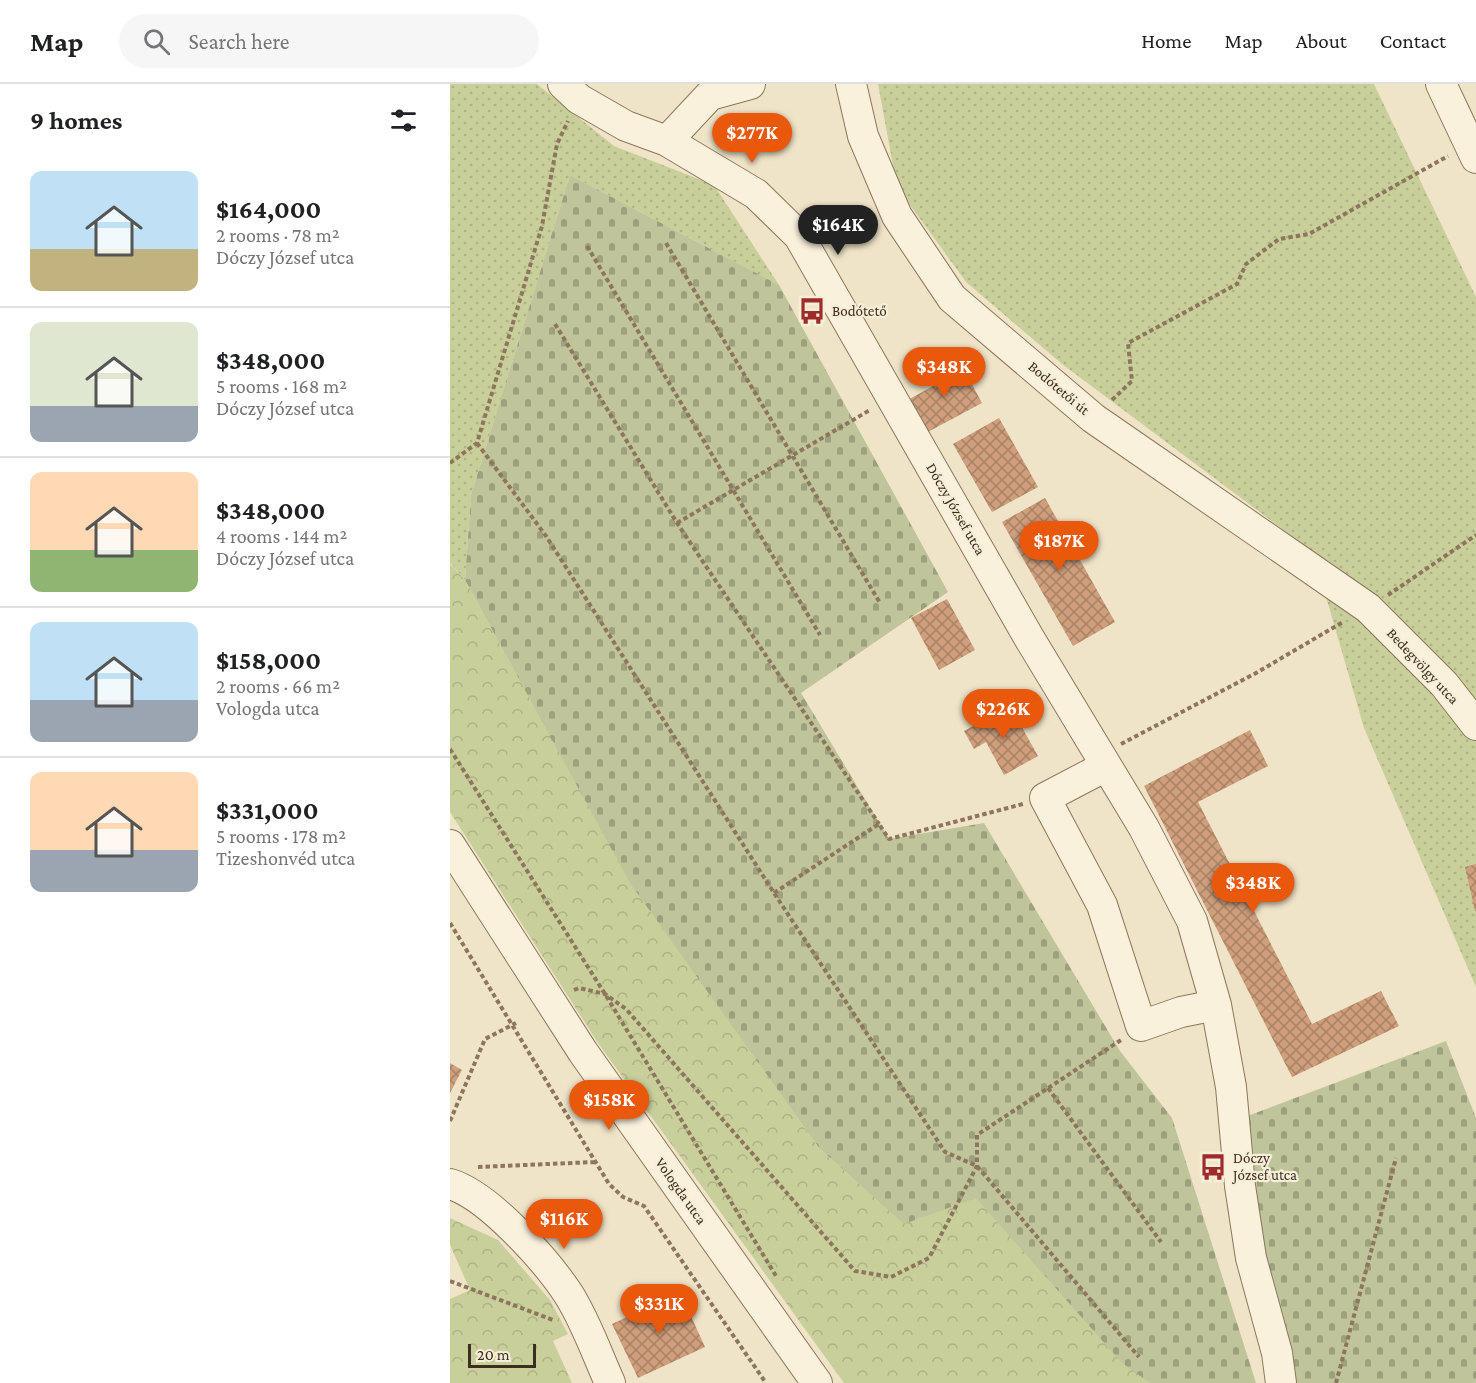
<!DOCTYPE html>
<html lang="en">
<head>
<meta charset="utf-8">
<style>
  :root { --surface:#fff; --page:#f6f6f6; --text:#202124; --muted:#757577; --line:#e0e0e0; --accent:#ea580c }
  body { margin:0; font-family:"Crimson Pro",serif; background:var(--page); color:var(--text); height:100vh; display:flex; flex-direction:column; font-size:22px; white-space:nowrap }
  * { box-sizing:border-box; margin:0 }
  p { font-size:20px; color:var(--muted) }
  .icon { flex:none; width:33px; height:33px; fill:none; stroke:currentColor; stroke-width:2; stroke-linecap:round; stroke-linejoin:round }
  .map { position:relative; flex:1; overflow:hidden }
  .details { display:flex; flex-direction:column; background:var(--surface); width:450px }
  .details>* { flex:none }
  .scale { position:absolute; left:18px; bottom:15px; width:68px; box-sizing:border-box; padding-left:6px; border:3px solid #3d2e20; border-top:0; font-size:16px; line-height:21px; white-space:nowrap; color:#3d2e20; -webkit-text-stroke:4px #f7eed8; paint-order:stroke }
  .price { position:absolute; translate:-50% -51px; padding:0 14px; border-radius:21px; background:var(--accent); color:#fff; font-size:20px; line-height:39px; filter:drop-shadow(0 2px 3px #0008) }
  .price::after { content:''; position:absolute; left:50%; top:36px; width:18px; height:14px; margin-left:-9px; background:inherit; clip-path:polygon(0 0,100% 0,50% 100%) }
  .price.on { background:#222; color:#fff }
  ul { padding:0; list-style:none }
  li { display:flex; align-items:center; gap:18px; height:150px; padding:0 30px }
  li+li { border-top:2px solid var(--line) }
  li span { display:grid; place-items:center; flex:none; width:168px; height:120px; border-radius:12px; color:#555 }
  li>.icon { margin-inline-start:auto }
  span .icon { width:72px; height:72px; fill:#fffc; stroke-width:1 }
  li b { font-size:26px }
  h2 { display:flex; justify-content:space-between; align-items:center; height:72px; padding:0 30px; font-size:26px }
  header { display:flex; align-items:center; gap:36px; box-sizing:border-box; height:84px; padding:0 30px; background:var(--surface); border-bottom:2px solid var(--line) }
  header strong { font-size:28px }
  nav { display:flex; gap:33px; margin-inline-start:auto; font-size:21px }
  .search { width:420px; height:54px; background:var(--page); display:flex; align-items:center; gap:15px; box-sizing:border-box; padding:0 21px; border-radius:33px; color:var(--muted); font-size:22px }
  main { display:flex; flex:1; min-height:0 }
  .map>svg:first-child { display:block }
</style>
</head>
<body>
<header>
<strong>Map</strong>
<div class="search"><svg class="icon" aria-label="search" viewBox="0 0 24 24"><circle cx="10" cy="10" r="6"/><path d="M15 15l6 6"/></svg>Search here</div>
<nav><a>Home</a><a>Map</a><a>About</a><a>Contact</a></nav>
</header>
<main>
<section class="details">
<h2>9 homes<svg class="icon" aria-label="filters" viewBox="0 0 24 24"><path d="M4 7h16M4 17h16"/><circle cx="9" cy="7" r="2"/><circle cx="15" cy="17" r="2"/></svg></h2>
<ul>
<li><span style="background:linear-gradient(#bfe0f5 65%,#c2b280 0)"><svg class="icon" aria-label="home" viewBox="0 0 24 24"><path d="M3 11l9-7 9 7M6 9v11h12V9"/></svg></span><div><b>$164,000</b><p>2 rooms · 78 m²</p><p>Dóczy József utca</p></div></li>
<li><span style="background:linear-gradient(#dfe7d0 70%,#9aa5b1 0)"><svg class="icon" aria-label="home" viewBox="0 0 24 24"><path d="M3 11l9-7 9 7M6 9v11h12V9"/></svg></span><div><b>$348,000</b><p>5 rooms · 168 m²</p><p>Dóczy József utca</p></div></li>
<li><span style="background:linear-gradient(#ffd9b3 65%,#8fb573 0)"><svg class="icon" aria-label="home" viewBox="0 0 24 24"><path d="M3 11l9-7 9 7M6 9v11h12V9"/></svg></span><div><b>$348,000</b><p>4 rooms · 144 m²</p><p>Dóczy József utca</p></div></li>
<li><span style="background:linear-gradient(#bfe0f5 65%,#9aa5b1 0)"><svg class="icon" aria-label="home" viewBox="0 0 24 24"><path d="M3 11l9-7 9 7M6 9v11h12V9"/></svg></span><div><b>$158,000</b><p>2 rooms · 66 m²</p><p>Vologda utca</p></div></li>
<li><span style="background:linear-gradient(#ffd9b3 65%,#9aa5b1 0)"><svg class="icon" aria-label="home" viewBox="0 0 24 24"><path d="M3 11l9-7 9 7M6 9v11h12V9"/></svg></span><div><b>$331,000</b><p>5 rooms · 178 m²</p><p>Tizeshonvéd utca</p></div></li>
</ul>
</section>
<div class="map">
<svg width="1026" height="1299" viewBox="0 0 1026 1299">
  <defs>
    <pattern id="grass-dots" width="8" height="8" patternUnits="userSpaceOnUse" patternTransform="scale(1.5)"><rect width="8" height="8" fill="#c9cf9b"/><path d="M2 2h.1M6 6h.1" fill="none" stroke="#aeb285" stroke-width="1.8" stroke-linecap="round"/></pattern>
    <pattern id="cemetery-stones" width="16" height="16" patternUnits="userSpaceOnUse" patternTransform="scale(1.5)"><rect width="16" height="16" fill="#bfc49a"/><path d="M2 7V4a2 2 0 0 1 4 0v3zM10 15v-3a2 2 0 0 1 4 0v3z" fill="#9ca07d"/></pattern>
    <pattern id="park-crowns" width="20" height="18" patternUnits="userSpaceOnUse" patternTransform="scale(1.5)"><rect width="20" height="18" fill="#c9cf9b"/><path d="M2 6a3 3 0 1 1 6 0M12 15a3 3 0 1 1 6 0" fill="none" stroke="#aeb285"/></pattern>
    <pattern id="building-cross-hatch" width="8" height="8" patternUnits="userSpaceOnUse" patternTransform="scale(1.5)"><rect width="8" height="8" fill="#cf9f7d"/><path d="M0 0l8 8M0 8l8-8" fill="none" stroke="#a98266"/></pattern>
  </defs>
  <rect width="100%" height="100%" fill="#f0e4c8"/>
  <path fill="url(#grass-dots)" d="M 0,0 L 87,0 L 164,62 L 264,101 L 329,201 L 120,91 L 21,411 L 15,496 L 0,479 Z
    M 428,0 L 924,0 L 1026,213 L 1026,903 L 914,644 L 863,468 L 612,280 L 516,198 L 447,103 Z"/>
  <path fill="url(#cemetery-stones)" d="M 120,91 L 329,201 L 498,508 L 351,609 L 439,755 L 534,739 L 670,967 L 722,1034 L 806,1299 L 700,1299 L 454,1141 L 369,1064 L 178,798 L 15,496 L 21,411 Z
    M 996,957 L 1026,1034 L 1026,1299 L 838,1299 L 810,1172 L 795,1033 Z"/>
  <path fill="url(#park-crowns)" d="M 0,480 L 15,496 L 180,799 L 369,1064 L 454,1140 L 526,1114 L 672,1279 L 700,1299 L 394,1299 L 148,959 L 0,728 Z
    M 0,1134 L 48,1156 L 100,1216 L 118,1250 L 103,1257 L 122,1299 L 0,1299 L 0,1215 L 20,1206 L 0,1161 Z"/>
  <path fill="url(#building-cross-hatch)" d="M 509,276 L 532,319 L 474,350 L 456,317 L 483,302 L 478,293 Z
    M 549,334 L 588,403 L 542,428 L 503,360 Z
    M 595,414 L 665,538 L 623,562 L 552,438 Z
    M 497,515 L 525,566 L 489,586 L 461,534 Z
    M 560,622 L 588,672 L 554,691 L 536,658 L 524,665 L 514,647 Z
    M 800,646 L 818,682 L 748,718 L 862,940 L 931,907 L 949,942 L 842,993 L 694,702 Z
    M 1026,780 L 1026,827 L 1025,827 L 1015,783 Z
    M 0,979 L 12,986 L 0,1009 Z
    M 230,1208 L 255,1263 L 188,1294 L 162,1240 Z"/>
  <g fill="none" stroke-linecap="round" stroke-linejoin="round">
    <defs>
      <path id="minor" d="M 113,0 L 129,15 L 176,42 L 217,57 L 306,110 L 349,152 L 578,552 L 694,744 L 742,837 L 766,921 L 781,1003 L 790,1102 L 801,1174 L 827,1269 L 831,1299
        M 401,0 L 413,52 L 447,132 L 502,214 L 643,334 L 918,524 L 994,600 L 1026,641
        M 991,0 L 1026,74
        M 217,57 L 260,11 L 300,0
        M 656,682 L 595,714 L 652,821 L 691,942 L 731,928 L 766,921
        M 0,761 L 133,968 L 367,1299
        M 0,1100 C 38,1111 97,1177 119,1211 C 136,1238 147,1270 160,1299"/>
    </defs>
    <use href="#minor" stroke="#8d765c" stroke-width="32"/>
    <path stroke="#8d765c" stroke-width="4" stroke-dasharray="4.5 3" stroke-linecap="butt" d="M 216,159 L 430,519
      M 137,162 L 370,551
      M 105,240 L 227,439 L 429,740
      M 662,316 L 682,297 L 678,259 L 787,200 L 796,180 L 829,155 L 859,150 L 998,72
      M 27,359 L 96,452 L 324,809 L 495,1068 L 527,1082 L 689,1273
      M 0,379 L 27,359 L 92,142 L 107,60 L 118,37
      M 227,439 L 420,326
      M 938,511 L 1026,451
      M 671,660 L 806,589 L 893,538
      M 0,665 L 155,910 L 326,1192
      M 324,809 L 429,740 L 439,755 L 573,720
      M 0,839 L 159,1100 L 173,1113 L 194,1122 L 316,1299
      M 124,906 L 129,904 L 155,910 L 176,925 L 405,1187 L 441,1193 L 479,1174 L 527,1082 L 527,1051 L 671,956
      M 598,1004 L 711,1158
      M 0,1037 L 35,955 L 66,939
      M 28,1083 L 145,1078
      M 0,1197 L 103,1236
      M 886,1299 L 946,1074"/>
    <use href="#minor" stroke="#faf1dc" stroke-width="30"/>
  </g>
  <defs>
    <symbol id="bus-bare" viewBox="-9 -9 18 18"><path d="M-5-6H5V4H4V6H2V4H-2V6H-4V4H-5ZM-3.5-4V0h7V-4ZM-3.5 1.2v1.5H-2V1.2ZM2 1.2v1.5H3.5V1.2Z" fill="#9e2a2b" stroke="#f7eed8" stroke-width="2.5" paint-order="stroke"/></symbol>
  </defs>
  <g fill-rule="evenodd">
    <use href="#bus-bare" x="343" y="208" width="38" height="38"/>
    <use href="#bus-bare" x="744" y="1064" width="38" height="38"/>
  </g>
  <g text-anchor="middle" stroke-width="4.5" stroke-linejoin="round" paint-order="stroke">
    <g font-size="15" fill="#3d2e20" stroke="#f7eed8" text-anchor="start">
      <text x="382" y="232">Bodótető</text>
      <text x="783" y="1079">Dóczy<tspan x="783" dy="17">József utca</tspan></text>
    </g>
    <g font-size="15" fill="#3d2e20" stroke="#f7eed8">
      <text transform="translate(609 304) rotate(40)" y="5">Bodótetői út</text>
      <text transform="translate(506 425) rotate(60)" y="5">Dóczy József utca</text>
      <text transform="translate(973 582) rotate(47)" y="5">Bedegvölgy utca</text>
      <text transform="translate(231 1107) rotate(55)" y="5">Vologda utca</text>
    </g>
  </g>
</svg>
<div class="scale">20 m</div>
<b class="price" style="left:302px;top:80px">$277K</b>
<b class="price on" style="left:388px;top:172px">$164K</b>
<b class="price" style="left:494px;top:314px">$348K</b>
<b class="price" style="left:609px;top:488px">$187K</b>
<b class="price" style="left:553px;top:656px">$226K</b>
<b class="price" style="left:803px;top:830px">$348K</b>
<b class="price" style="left:159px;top:1047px">$158K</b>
<b class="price" style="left:114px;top:1166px">$116K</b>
<b class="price" style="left:209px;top:1251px">$331K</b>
</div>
</main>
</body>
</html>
